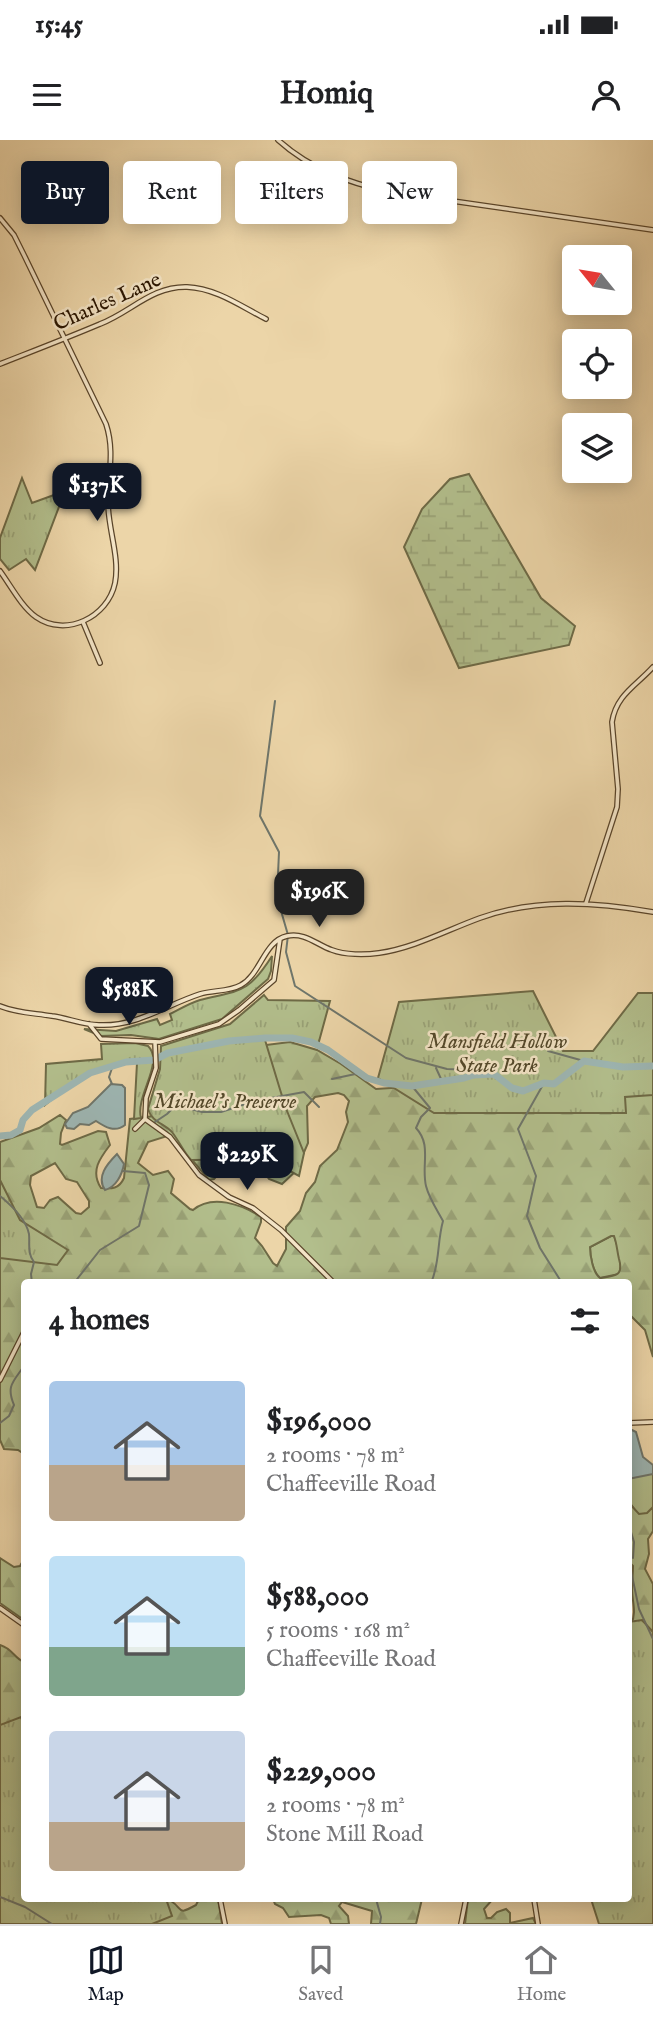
<!DOCTYPE html>
<html lang="en">
<head>
<meta charset="utf-8">
<style>
  :root { --surface:#fff; --page:#f6f6f6; --text:#202124; --muted:#757577; --line:#e0e0e0; --accent:#111827 }
  body { margin:0; font-family:"IM FELL English",serif; background:var(--page); color:var(--text); height:100vh; display:flex; flex-direction:column; font-size:26px; white-space:nowrap }
  * { box-sizing:border-box; margin:0 }
  p { font-size:23px; color:var(--muted) }
  .icon { flex:none; width:38px; height:38px; fill:none; stroke:currentColor; stroke-width:2; stroke-linecap:round; stroke-linejoin:round }
  .map { position:relative; flex:1; overflow:hidden }
  .side { position:absolute; left:21px; top:1139px; width:611px; height:623px; display:flex; flex-direction:column; background:var(--surface); border-radius:7px; box-shadow:0 4px 18px #0003 }
  .side>* { flex:none }
  .banner { position:absolute; left:21px; top:21px; width:612px; height:63px; display:flex; gap:14px }
  .needle { width:46px; rotate:300deg }
  .controls { position:absolute; left:562px; top:105px; display:grid; gap:14px }
  .controls a { display:grid; place-items:center; width:70px; height:70px; border-radius:7px; background:var(--surface); box-shadow:0 4px 18px #0003; font-size:35px }
  .price { position:absolute; translate:-50% -60px; padding:0 16px; border-radius:14px; background:var(--accent); color:#fff; font-size:23px; line-height:46px; filter:drop-shadow(0 2px 4px #0008) }
  .price::after { content:''; position:absolute; left:50%; top:42px; width:21px; height:16px; margin-left:-10px; background:inherit; clip-path:polygon(0 0,100% 0,50% 100%) }
  .price.selected { background:#222; color:#fff }
  ul { padding:0; list-style:none }
  li { display:flex; align-items:center; gap:21px; height:175px; padding:0 28px }
  li span { display:grid; place-items:center; flex:none; width:196px; height:140px; border-radius:7px; color:#555 }
  li>.icon { margin-inline-start:auto }
  span .icon { width:84px; height:84px; fill:#fffc; stroke-width:1 }
  li b { font-size:30px }
  h2 { display:flex; justify-content:space-between; align-items:center; height:84px; padding:0 28px; font-size:30px }
  .chip { padding:0 24px; border-radius:7px; background:var(--surface); box-shadow:0 4px 18px #0003; font-size:24px; line-height:63px }
  .chip.selected { background:var(--accent); color:#fff }
  .status { display:flex; justify-content:space-between; align-items:center; height:49px; padding:0 35px; background:var(--surface); direction:ltr }
  .status svg { height:19px; fill:currentColor }
  header { display:flex; justify-content:space-between; align-items:center; height:91px; padding:0 28px; background:var(--surface); font-size:32px; font-weight:700 }
  .tabs { display:flex; justify-content:space-around; align-items:center; height:98px; border-top:2px solid var(--line); background:var(--surface); font-size:19px; color:var(--muted) }
  .tabs a { display:grid; justify-items:center; gap:4px }
  .tabs .selected { color:var(--accent) }
  .map>svg:first-child { display:block }
</style>
</head>
<body>
<div class="status"><b>15:45</b><svg viewBox="0 0 49 12"><path d="M0 12V9h3v3zM5 12V6h3v6zM10 12V3h3v9zM15 12V0h3v12zM26 1h20v11H26zM47 4h2v5h-2z"/></svg></div>
<header><svg class="icon" aria-label="menu" viewBox="0 0 24 24"><path d="M4 6h16M4 12h16M4 18h16"/></svg>Homiq<svg class="icon" aria-label="person" viewBox="0 0 24 24"><circle cx="12" cy="8" r="4"/><path d="M4 21q1-7 8-7t8 7"/></svg></header>
<div class="map">
<svg width="653" height="1784" viewBox="0 0 653 1784">
  <defs>
    <pattern id="forest-firs" width="22" height="20" patternUnits="userSpaceOnUse" patternTransform="scale(1.75)"><rect width="22" height="20" fill="#b2be8c"/><path d="M5 1l3.5 6h-7zM16 11l3.5 6h-7z" fill="#99a277"/></pattern>
    <pattern id="wetland-marsh" width="20" height="14" patternUnits="userSpaceOnUse" patternTransform="scale(1.75)"><rect width="20" height="14" fill="#b2be8c"/><path d="M1 5h8M5 5V1M11 12h8M15 12V8" fill="none" stroke="#99a277"/></pattern>
    <pattern id="park-tufts" width="24" height="20" patternUnits="userSpaceOnUse" patternTransform="scale(1.75)"><rect width="24" height="20" fill="#b2be8c"/><path d="M3 7l-1-3M5 7V3M7 7l1-3M15 17l-1-3M17 17v-4M19 17l1-3" fill="none" stroke="#99a277"/></pattern>
  </defs>
  <rect width="100%" height="100%" fill="#ecd5a8"/>
  <filter id="stains"><feTurbulence type="fractalNoise" baseFrequency=".00286" numOctaves="4"/><feColorMatrix values="0 0 0 0 .2 0 0 0 0 .09 0 0 0 0 .02 0 0 0 .5 -.17"/></filter>
  <radialGradient id="worn" r=".72"><stop offset=".6" stop-color="#630" stop-opacity="0"/><stop offset="1" stop-color="#630" stop-opacity=".3"/></radialGradient>
  <path fill="#b2be8c" stroke="#6e6a46" stroke-width="2" d="M 611,1096 L 614,1096 C 618,1107 623,1124 619,1134 L 600,1138 C 593,1133 590,1116 590,1107 Z
    M 644,1334 L 653,1334 L 653,1373 L 639,1376 L 628,1360 L 628,1339 Z"/>
  <path fill="url(#forest-firs)" stroke="#6e6a46" stroke-width="2" fill-rule="evenodd" d="M 290,902 L 317,910 L 341,924 L 376,949 L 653,931 L 653,1217 L 645,1190 L 628,1173 L 628,1143 L 24,1143 L 24,1314 L 18,1310 L 4,1309 L 0,1300 L 0,1002 L 39,988 L 60,975 L 66,980 L 61,993 L 60,1004 L 62,1005 L 98,991 L 106,992 L 110,1005 C 100,1018 90,1031 101,1048 C 112,1049 119,1049 124,1038 L 130,979 L 154,976 L 249,907 ZM 338,953 L 344,955 L 349,961 L 346,972 L 348,982 L 337,1010 L 320,1026 L 315,1042 L 306,1053 L 300,1071 L 286,1087 L 286,1109 L 277,1126 L 273,1123 L 262,1106 L 255,1098 L 261,1082 L 261,1077 C 241,1064 212,1054 193,1070 L 190,1069 L 171,1053 L 174,1039 L 168,1031 L 153,1035 L 138,1023 L 148,1002 L 167,996 L 182,1008 L 209,1040 L 214,1039 L 224,1028 L 244,1026 L 252,1031 L 264,1032 L 269,1039 L 282,1044 L 296,1031 L 308,1003 L 307,966 L 315,957 ZM 55,1023 L 66,1039 L 77,1042 L 89,1061 L 89,1067 L 81,1074 L 76,1073 L 58,1057 L 50,1060 L 44,1068 L 37,1067 L 30,1045 L 31,1036 ZM 611,1096 L 614,1096 C 617,1104 617,1111 619,1119 C 624,1136 615,1136 600,1138 C 593,1133 590,1116 590,1107 Z
    M 628,1362 L 639,1374 L 647,1373 L 653,1367 L 653,1391 L 648,1399 L 649,1414 L 645,1429 L 653,1444 L 653,1529 L 631,1484 C 637,1473 632,1461 632,1449 C 632,1441 633,1434 633,1426 L 628,1421 Z
    M 0,1418 L 14,1427 L 20,1426 L 24,1419 L 24,1480 L 0,1463 Z
    M 0,1505 C 13,1509 14,1518 24,1522 L 24,1759 L 171,1761 C 184,1769 176,1776 196,1765 L 199,1759 L 218,1759 L 222,1784 L 0,1784 Z
    M 273,1759 L 422,1759 L 416,1784 L 371,1784 L 372,1771 L 342,1762 L 339,1766 L 348,1776 L 349,1784 L 331,1784 L 329,1778 L 321,1775 L 289,1777 L 283,1768 L 275,1764 Z
    M 468,1759 L 493,1759 L 484,1769 L 487,1778 L 491,1778 L 497,1772 L 506,1769 L 510,1773 L 510,1783 L 533,1778 L 536,1784 L 465,1784 Z"/>
  <path fill="url(#wetland-marsh)" stroke="#6e6a46" stroke-width="2" d="M 469,334 L 541,458 L 575,486 L 569,505 L 459,528 L 404,407 L 422,369 L 450,339 Z"/>
  <path fill="url(#park-tufts)" stroke="#6e6a46" stroke-width="2" d="M 22,338 L 32,363 L 65,351 L 35,430 L 26,419 L 9,430 L 0,419 L 0,398 Z
    M 272,816 L 271,831 L 268,839 L 222,879 L 159,899 L 131,895 L 101,896 L 84,889 L 116,891 L 157,879 L 160,885 L 172,880 L 170,874 C 180,869 190,863 200,860 C 240,850 248,854 272,816 Z
    M 533,851 L 563,911 L 593,911 L 638,853 L 653,853 L 653,955 L 625,957 L 626,973 L 434,973 L 378,938 L 399,862 Z
    M 264,855 L 268,860 L 330,861 L 318,905 L 294,899 L 265,900 L 285,966 L 304,1013 L 299,1036 L 268,1019 L 191,1020 C 183,1011 179,1001 172,992 C 163,983 152,982 148,969 L 160,929 L 161,906 L 230,884 Z
    M 135,903 L 148,906 C 165,922 135,956 141,978 L 134,979 L 137,923 C 102,921 70,944 45,965 L 46,924 L 102,919 L 101,904 Z
    M 0,1040 L 20,1080 L 68,1110 L 57,1125 L 0,1118 Z
    M 642,1480 L 653,1492 L 653,1784 L 599,1784 L 591,1759 L 628,1759 L 628,1482 Z
    M 21,1577 L 24,1586 L 24,1759 L 166,1759 L 172,1776 L 152,1784 L 0,1784 L 0,1585 Z"/>
  <path fill="#9db6b3" stroke="#6f766b" stroke-width="2" d="M 111,944 L 122,945 L 125,948 L 125,985 C 115,993 105,987 96,981 L 89,985 L 80,984 L 74,989 L 67,988 L 65,984 L 73,973 L 88,967 Z
    M 117,1014 L 124,1024 C 122,1035 116,1047 105,1050 C 96,1037 107,1024 117,1014 Z
    M 632,1290 L 636,1292 L 643,1317 L 653,1325 L 653,1334 L 628,1339 L 628,1291 Z"/>
  <g fill="none" stroke-linecap="round" stroke-linejoin="round">
    <path stroke="#6f766b" stroke-width="2" d="M 275,561 L 260,676 L 279,712 L 277,757 L 288,795 L 286,812 L 295,846 L 406,918 L 447,929 L 471,930 L 474,935
      M 548,911 L 584,921
      M 112,928 L 109,937 L 112,944
      M 436,928 L 442,941
      M 332,939 L 360,933
      M 544,943 L 518,989 L 536,1036 L 527,1076 L 540,1108 L 562,1143
      M 412,946 L 430,968 L 421,977 L 416,988 C 432,1005 421,1025 426,1046 C 429,1058 437,1070 443,1081 C 437,1102 440,1123 431,1143
      M 155,982 L 167,974 L 176,965 L 202,972 L 221,972 L 255,961 L 304,952 L 319,967
      M 0,1056 C 11,1065 26,1079 29,1094 C 30,1104 27,1113 34,1122 L 31,1134 L 32,1143
      M 74,1143 L 100,1110 L 139,1086 L 149,1045 L 145,1033 L 123,1031
      M 0,1283 L 9,1276 L 14,1265 C 6,1246 13,1242 24,1226
      M 628,1382 L 634,1402 L 633,1418
      M 631,1431 L 639,1469 L 653,1499
      M 0,1757 L 25,1767 L 52,1784
      M 376,1759 L 381,1777 L 380,1784"/>
    <path stroke="#9db6b3" stroke-width="7" d="M 0,996 L 11,995 L 20,990 L 23,980 L 32,970 L 90,933 L 126,922 L 154,920 L 168,913 L 229,901 L 265,898 L 292,898 L 311,902 L 328,910 L 367,938 L 384,943 L 412,946 L 464,938 L 474,935 L 494,934 L 512,948 L 523,951 L 544,943 L 554,944 L 584,921 L 623,927 L 653,926"/>
    <defs>
      <path id="street" d="M 278,0 C 310,29 349,43 390,52 L 653,90
        M 0,78 L 14,95 L 24,115 L 106,284 C 115,311 108,336 108,363 C 108,389 120,417 115,443 C 108,477 66,498 36,477 C 21,466 11,446 0,431
        M 0,224 C 33,211 67,198 100,184 C 131,172 152,146 187,147 C 216,148 242,167 266,179
        M 83,482 L 100,523
        M 586,763 L 617,667 L 618,649 L 612,582 C 616,555 637,545 653,527
        M 0,866 C 17,873 34,873 52,876 C 68,878 83,885 99,885 C 136,887 166,865 200,854 C 213,850 229,852 241,845 C 261,834 264,801 287,796 C 305,792 317,805 332,810 C 345,815 365,815 379,813 C 414,808 447,790 480,778 C 536,758 595,762 653,772
        M 89,884 L 101,899 L 160,902 L 219,884 L 239,870 L 274,840 L 280,799
        M 155,902 L 156,928 L 146,958 L 145,979 L 170,997 L 199,1035 L 229,1057 L 253,1068 L 281,1090 L 334,1143
        M 135,989 L 145,979
        M 0,1240 L 24,1192
        M 628,1283 L 653,1282
        M 0,1468 L 24,1485
        M 220,1759 L 225,1784
        M 534,1759 L 538,1784
        M 461,1784 L 466,1759"/>
    </defs>
    <use href="#street" stroke="#5a452a" stroke-width="6"/>
    <use href="#street" stroke="#f3e4c6" stroke-width="3.5"/>
  </g>
  <g text-anchor="middle" stroke-width="5" stroke-linejoin="round" paint-order="stroke">
    <g font-size="21" fill="#2a1500" stroke="#f3e4c6">
      <text transform="translate(107 161) rotate(-24)" y="7">Charles Lane</text>
    </g>
    <g font-size="21" font-style="italic" fill="#53482a" stroke="#f3e4c6">
      <text x="497" y="908">Mansfield Hollow<tspan x="497" dy="24">State Park</tspan></text>
      <text x="225" y="968">Michael's Preserve</text>
    </g>
  </g>
  <rect width="100%" height="100%" filter="url(#stains)"/>
  <rect width="100%" height="100%" fill="url(#worn)"/>
</svg>
<div class="controls">
<a><svg class="needle" viewBox="-14 -14 28 28"><path d="M0-13l5 13h-10z" fill="#e53935"/><path d="M0 13l5-13h-10z" fill="#757577"/></svg></a>
<a><svg class="icon" aria-label="locate" viewBox="0 0 24 24"><circle cx="12" cy="12" r="6"/><path d="M12 2v4M12 18v4M2 12h4M18 12h4"/></svg></a>
<a><svg class="icon" aria-label="layers" viewBox="0 0 24 24"><path d="M12 4l9 5-9 5-9-5zM3 14l9 5 9-5"/></svg></a>
</div>
<b class="price" style="left:97px;top:383px">$137K</b>
<b class="price selected" style="left:319px;top:789px">$196K</b>
<b class="price" style="left:129px;top:887px">$588K</b>
<b class="price" style="left:247px;top:1052px">$229K</b>
<div class="banner">
<a class="chip selected">Buy</a>
<a class="chip">Rent</a>
<a class="chip">Filters</a>
<a class="chip">New</a>
</div>
<section class="side">
<h2>4 homes<svg class="icon" aria-label="filters" viewBox="0 0 24 24"><path d="M4 7h16M4 17h16"/><circle cx="9" cy="7" r="2"/><circle cx="15" cy="17" r="2"/></svg></h2>
<ul>
<li><span style="background:linear-gradient(#a9c7e8 60%,#b9a48a 0)"><svg class="icon" aria-label="home" viewBox="0 0 24 24"><path d="M3 11l9-7 9 7M6 9v11h12V9"/></svg></span><div><b>$196,000</b><p>2 rooms · 78 m²</p><p>Chaffeeville Road</p></div></li>
<li><span style="background:linear-gradient(#bfe0f5 65%,#7fa58c 0)"><svg class="icon" aria-label="home" viewBox="0 0 24 24"><path d="M3 11l9-7 9 7M6 9v11h12V9"/></svg></span><div><b>$588,000</b><p>5 rooms · 168 m²</p><p>Chaffeeville Road</p></div></li>
<li><span style="background:linear-gradient(#c9d6e8 65%,#b9a48a 0)"><svg class="icon" aria-label="home" viewBox="0 0 24 24"><path d="M3 11l9-7 9 7M6 9v11h12V9"/></svg></span><div><b>$229,000</b><p>2 rooms · 78 m²</p><p>Stone Mill Road</p></div></li>
</ul>
</section>
</div>
<nav class="tabs">
<a class="selected"><svg class="icon" aria-label="map" viewBox="0 0 24 24"><path d="M3 6l6-2 6 2 6-2v14l-6 2-6-2-6 2zM9 4v14M15 6v14"/></svg>Map</a>
<a><svg class="icon" aria-label="saved" viewBox="0 0 24 24"><path d="M7 4h10v16l-5-4-5 4z"/></svg>Saved</a>
<a><svg class="icon" aria-label="home" viewBox="0 0 24 24"><path d="M3 11l9-7 9 7M6 9v11h12V9"/></svg>Home</a>
</nav>
</body>
</html>
